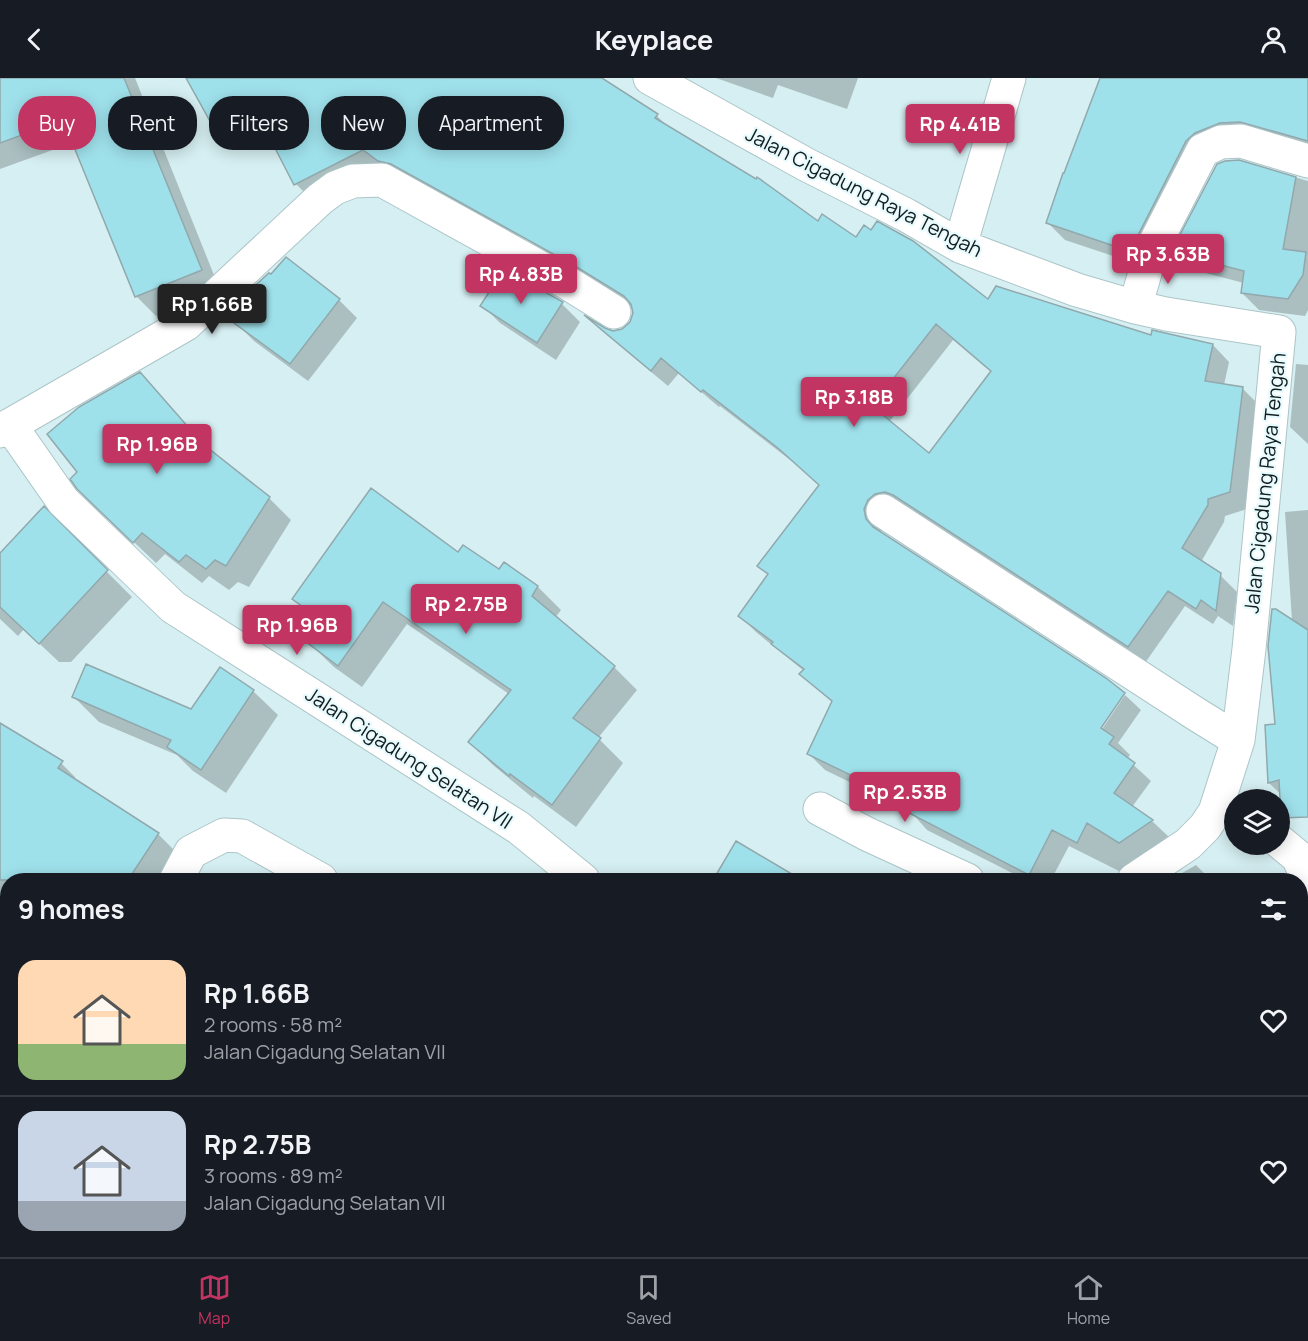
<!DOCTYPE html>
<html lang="en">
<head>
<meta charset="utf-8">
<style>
  :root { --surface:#171b24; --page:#242831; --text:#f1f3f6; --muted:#9ea1a6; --line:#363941; --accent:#c23461 }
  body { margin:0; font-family:Manrope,sans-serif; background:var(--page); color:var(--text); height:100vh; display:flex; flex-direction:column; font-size:22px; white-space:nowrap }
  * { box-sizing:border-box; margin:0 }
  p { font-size:20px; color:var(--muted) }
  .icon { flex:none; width:33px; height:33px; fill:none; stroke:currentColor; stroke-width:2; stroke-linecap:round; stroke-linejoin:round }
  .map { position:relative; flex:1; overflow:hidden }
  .details { position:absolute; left:0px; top:795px; width:1308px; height:384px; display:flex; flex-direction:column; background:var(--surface); border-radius:24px 24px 0 0; box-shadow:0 3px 15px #0003 }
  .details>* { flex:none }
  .hud { position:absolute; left:18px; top:18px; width:600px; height:54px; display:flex; gap:12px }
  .buttons { position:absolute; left:1224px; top:711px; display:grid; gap:12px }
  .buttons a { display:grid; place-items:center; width:66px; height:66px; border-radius:50%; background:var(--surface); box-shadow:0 3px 15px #0003; font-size:30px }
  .price { position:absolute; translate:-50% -51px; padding:0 14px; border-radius:6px; background:var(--accent); color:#fff; font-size:20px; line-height:39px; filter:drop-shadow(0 2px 3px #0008) }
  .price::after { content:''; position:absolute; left:50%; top:36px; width:18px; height:14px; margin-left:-9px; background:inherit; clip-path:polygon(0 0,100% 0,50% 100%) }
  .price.on { background:#222; color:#fff }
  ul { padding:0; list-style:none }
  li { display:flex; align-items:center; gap:18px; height:150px; padding:0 18px }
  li+li { border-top:2px solid var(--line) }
  li span { display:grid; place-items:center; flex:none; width:168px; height:120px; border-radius:18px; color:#555 }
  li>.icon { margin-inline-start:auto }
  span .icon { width:72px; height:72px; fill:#fffc; stroke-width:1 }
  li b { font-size:26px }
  h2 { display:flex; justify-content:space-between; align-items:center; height:72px; padding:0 18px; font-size:26px }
  .tag { padding:0 21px; border-radius:24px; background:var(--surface); box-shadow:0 3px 15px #0003; font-size:21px; line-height:54px }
  .tag.on { background:var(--accent); color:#fff }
  header { display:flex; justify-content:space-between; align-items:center; height:78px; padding:0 18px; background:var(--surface); font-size:27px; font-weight:700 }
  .menu { display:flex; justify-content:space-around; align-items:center; height:84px; border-top:2px solid var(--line); background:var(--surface); font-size:16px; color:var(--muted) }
  .menu a { display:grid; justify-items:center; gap:3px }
  .menu .on { color:var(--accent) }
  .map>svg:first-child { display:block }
</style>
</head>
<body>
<header><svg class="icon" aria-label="back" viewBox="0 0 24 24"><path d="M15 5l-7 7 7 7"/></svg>Keyplace<svg class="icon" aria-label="person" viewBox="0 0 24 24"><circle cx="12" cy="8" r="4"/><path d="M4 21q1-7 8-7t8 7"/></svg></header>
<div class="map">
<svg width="1308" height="1179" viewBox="0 0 1308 1179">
  <rect width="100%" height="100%" fill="#d6eff2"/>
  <path fill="#0003" fill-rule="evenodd" d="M 0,0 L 135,0 L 220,212 L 156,238 L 136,218 L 72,65 L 0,91 Z
    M 188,0 L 562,0 L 517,162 L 411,103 L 314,124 L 296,106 L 268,53 L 236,71 L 217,53 Z
    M 716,0 L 858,0 L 847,31 L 778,7 L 773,20 Z
    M 1101,0 L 1308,0 L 1308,74 L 1231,63 L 1137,186 L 1065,162 L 1048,145 Z
    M 657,38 L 669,50 L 818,145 L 857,161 L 988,223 L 1153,259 L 1213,267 L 1229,284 L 1224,307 L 1242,310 L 1259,327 L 1247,431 L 1225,438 L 1224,444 L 1201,484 L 1220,497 L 1237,514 L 1233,548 L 1218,538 L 1213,546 L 1185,528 L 1145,585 L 880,449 L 882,456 L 1096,655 L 1098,657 L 1125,617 L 1141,632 L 1118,665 L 1130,677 L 1127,681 L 1151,703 L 1132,729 L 1152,743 L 1169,759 L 1119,793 L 1069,768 L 1051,802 L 1026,802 L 927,752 L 911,734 L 825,692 L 808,675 L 833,625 L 801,596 L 804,593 L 756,554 L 739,537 L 769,498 L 759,488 L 821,408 L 798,388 L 720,328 L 719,329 L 679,295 L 668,308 L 603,254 L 594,246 L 613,254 L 623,252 L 631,245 L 634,235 L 633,229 L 543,176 L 526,159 ZM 953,262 L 992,295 L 930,377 L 889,344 Z
    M 1239,83 L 1308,103 L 1308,232 L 1305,238 L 1259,232 L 1242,215 L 1244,205 L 1190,191 L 1173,174 Z
    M 504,193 L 562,226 L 580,244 L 556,282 L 500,245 L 482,227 Z
    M 339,222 L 357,240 L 308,303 L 254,263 L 236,245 Z
    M 1296,286 L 1308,287 L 1308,366 L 1290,349 Z
    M 139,296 L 211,374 L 269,420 L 291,442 L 249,509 L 238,504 L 229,512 L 209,498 L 202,505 L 165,476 L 156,485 L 101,433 L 79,394 Z
    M 44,431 L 132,519 L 71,584 L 59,584 L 24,551 L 18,558 L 0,541 L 0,477 Z
    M 1308,432 L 1308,717 L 1287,722 L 1269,705 L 1292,543 L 1285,434 Z
    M 459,476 L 499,494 L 504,486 L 538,509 L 561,532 L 555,540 L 614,589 L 637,612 L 598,660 L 623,685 L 576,749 L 534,718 L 533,720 L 493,687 L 470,664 L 509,616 L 407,546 L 362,609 L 334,589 L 310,566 L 323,549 L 294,521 Z
    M 253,613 L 278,637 L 226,715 L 193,693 L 177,677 L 99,644 L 74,619 L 192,633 Z
    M 0,647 L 56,680 L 75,699 L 75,703 L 158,756 L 177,775 L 159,802 L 8,802 L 8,867 L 0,863 Z
    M 737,765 L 799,802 L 715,802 Z
    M 1196,787 L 1205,796 L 1206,802 L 1170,802 Z
    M 8,915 L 8,1099 L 0,1094 L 0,932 Z
    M 1308,927 L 1308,1026 L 1306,1018 L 1300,1019 L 1300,929 Z
    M 329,1172 L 395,1172 L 394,1179 L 352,1179 L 334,1177 Z
    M 544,1172 L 927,1172 L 926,1179 L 560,1179 Z
    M 1070,1172 L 1271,1172 L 1271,1179 L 1070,1179 Z"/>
  <path fill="#9fe1eb" stroke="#91a8ac" stroke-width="1.5" fill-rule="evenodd" d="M 0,0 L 124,0 L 202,192 L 135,219 L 63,42 L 0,65 Z
    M 186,0 L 602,0 L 658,36 L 655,40 L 756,101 L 757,99 L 818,143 L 822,136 L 856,159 L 864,147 L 871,152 L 877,143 L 913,163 L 988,221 L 996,208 L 1151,257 L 1152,252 L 1213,266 L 1205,303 L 1243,309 L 1230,414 L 1208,421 L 1208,427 L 1182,470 L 1221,495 L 1216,533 L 1201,522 L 1196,531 L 1168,513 L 1128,569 L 893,417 L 885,414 L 875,416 L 868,422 L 864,431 L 866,441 L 873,449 L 1106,600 L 1125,615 L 1101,650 L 1114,659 L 1109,666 L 1135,685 L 1114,715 L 1153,742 L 1119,765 L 1087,745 L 1077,765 L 1052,752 L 1029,797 L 909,735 L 913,727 L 807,676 L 832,623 L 799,596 L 804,591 L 771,566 L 773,564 L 738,538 L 768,496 L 757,488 L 819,407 L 779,371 L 703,312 L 701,314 L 661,280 L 651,293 L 584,237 L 605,250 L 613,253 L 622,251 L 630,244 L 633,235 L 631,226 L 624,218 L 575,188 L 391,86 L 378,83 L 363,72 L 294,107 L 259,39 L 255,41 L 252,34 L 216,54 ZM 936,246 L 991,293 L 929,375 L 872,328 Z
    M 1100,0 L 1308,0 L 1308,63 L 1240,44 L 1220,45 L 1195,55 L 1186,63 L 1134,165 L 1123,162 L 1120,170 L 1046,145 L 1063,95 L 1064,95 Z
    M 1239,82 L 1296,99 L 1283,171 L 1306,174 L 1303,197 L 1288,221 L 1241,215 L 1244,193 L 1171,174 L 1217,86 L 1225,83 Z
    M 286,179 L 340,221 L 290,286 L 234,245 L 247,228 L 241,223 L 248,214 L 269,195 L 271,196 Z
    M 504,191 L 563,224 L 537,265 L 480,228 Z
    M 140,294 L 203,366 L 270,419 L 226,488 L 215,482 L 206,491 L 186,477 L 179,484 L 142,455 L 133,465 L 77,411 L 70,401 L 77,394 L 47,356 L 79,329 Z
    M 371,410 L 458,474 L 463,467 L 499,491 L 504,484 L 538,508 L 532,518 L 615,588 L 573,640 L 601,660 L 552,727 L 510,696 L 509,698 L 468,664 L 511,612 L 383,524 L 338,588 L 309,566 L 324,544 L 292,521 Z
    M 44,428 L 108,492 L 39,566 L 0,529 L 0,475 Z
    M 1272,531 L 1276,531 L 1308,552 L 1308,739 L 1281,740 L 1279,702 L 1268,705 L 1265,647 L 1275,646 L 1268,568 Z
    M 86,586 L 191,631 L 220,589 L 254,612 L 201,692 L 167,669 L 171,662 L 72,619 Z
    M 0,645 L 63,683 L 58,690 L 159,755 L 128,802 L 0,802 Z
    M 736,763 L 802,802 L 713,802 Z"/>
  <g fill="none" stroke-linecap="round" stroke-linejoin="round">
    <defs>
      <path id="minor" d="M 650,0 L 807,87 L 906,137 L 960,168 L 1077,212 L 1135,229 L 1166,236 L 1279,254 L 1249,571 L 1238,662 L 1215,734 L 1205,749 L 1188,766 L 1134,802
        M 960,168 L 1009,0
        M 1135,229 L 1152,171 L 1203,72 L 1221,64 L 1241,63 L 1308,83
        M 10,347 L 63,423 L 173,529 L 519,750 L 583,802
        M 0,353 L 186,246 L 320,121 L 335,110 L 353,103 L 382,102 L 566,204 L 614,234
        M 883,433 L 1196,636 L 1238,662
        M 820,731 L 867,756 L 967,802
        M 1280,764 L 1298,779 L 1308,801
        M 176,802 L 191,774 L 224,757 L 242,758 L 321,802
        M 1300,1094 L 1308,1092
        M 0,1123 L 8,1126
        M 110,1172 L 127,1179
        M 11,1179 L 11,1172
        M 434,1179 L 437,1172
        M 1021,1179 L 1021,1172
        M 1290,1179 L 1290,1172"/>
    </defs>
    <use href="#minor" stroke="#acc5c8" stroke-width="35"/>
    <use href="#minor" stroke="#fff" stroke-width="33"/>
  </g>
  <g text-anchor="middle" stroke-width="4.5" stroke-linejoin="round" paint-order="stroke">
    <g font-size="20" fill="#141d1e" stroke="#e7fbfe">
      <text transform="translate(864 114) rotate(27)" y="7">Jalan Cigadung Raya Tengah</text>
      <text transform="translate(1265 405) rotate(-84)" y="7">Jalan Cigadung Raya Tengah</text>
      <text transform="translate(409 680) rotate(33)" y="7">Jalan Cigadung Selatan VII</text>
    </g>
  </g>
</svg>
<div class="buttons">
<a><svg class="icon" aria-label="layers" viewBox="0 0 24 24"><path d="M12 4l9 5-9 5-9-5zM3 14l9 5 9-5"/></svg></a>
</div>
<b class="price" style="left:960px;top:77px">Rp 4.41B</b>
<b class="price" style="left:1168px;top:207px">Rp 3.63B</b>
<b class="price" style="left:521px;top:227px">Rp 4.83B</b>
<b class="price on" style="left:212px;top:257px">Rp 1.66B</b>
<b class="price" style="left:854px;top:350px">Rp 3.18B</b>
<b class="price" style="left:157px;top:397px">Rp 1.96B</b>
<b class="price" style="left:466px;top:557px">Rp 2.75B</b>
<b class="price" style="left:297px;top:578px">Rp 1.96B</b>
<b class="price" style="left:905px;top:745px">Rp 2.53B</b>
<div class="hud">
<a class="tag on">Buy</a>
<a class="tag">Rent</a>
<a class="tag">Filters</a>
<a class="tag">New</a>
<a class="tag">Apartment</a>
</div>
<section class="details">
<h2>9 homes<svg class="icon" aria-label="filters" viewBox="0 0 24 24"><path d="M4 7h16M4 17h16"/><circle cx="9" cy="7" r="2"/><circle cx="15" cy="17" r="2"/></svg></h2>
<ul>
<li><span style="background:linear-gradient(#ffd9b3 70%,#8fb573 0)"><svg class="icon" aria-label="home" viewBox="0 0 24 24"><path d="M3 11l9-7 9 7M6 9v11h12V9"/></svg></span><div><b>Rp 1.66B</b><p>2 rooms · 58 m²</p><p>Jalan Cigadung Selatan VII</p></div><svg class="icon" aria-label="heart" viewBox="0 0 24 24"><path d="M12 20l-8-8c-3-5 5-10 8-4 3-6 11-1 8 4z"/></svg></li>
<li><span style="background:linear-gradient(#c9d6e8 75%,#9aa5b1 0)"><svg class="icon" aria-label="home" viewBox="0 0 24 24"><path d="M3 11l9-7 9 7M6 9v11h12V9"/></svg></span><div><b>Rp 2.75B</b><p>3 rooms · 89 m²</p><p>Jalan Cigadung Selatan VII</p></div><svg class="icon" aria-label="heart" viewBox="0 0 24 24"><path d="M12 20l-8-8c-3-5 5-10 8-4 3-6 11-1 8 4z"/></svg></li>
</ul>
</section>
</div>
<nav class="menu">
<a class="on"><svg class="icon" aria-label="map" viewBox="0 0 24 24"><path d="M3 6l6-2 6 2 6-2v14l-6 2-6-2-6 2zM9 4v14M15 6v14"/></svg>Map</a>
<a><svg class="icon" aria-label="saved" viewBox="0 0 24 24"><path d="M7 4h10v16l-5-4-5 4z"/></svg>Saved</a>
<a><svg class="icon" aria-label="home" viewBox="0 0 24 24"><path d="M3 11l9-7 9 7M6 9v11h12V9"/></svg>Home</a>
</nav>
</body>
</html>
